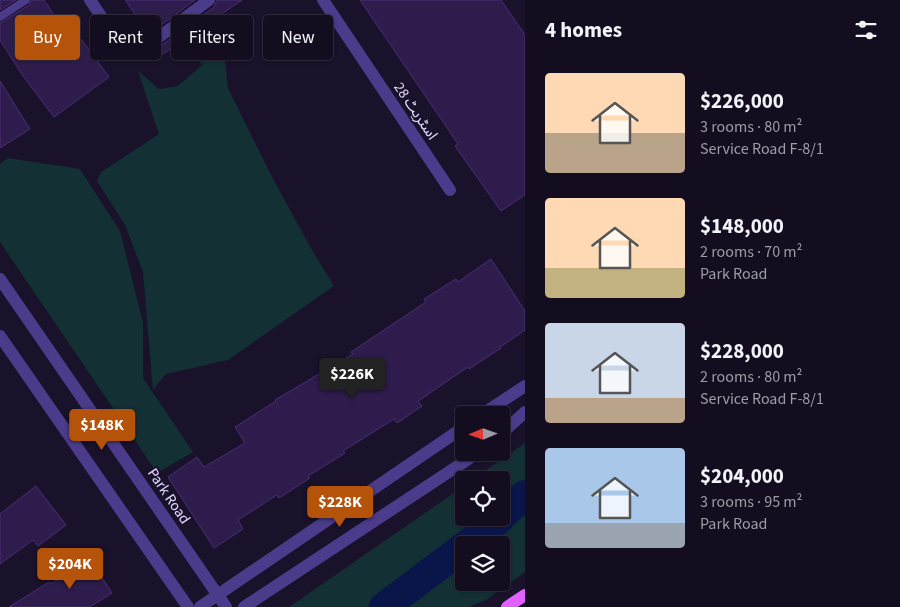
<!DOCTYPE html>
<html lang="en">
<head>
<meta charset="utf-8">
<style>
  :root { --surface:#140d20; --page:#1d1629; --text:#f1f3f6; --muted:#9d9ca5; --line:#332d3e; --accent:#b45309 }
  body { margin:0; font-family:"Source Sans 3","Noto Sans Arabic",sans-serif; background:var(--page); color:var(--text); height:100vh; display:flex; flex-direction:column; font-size:19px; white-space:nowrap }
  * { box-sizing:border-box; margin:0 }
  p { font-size:16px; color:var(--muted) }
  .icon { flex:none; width:28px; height:28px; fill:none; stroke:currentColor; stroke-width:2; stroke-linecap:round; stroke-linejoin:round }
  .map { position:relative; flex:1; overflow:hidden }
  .drawer { display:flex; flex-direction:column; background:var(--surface); width:375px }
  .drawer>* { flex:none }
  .hud { position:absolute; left:15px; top:15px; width:435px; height:45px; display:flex; gap:10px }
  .needle { width:32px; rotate:268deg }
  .controls { position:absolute; left:455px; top:406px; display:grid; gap:10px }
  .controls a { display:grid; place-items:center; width:55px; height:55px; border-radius:5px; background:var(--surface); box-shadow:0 1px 4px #0004,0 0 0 1px var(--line); font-size:25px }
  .price { position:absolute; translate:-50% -42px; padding:0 11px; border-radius:5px; background:var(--accent); color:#fff; font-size:16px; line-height:32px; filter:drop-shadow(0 1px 2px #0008) }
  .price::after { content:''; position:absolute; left:50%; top:30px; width:15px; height:11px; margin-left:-8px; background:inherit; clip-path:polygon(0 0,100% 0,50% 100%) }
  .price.on { background:#222; color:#fff }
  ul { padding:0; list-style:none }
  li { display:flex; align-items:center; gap:15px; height:125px; padding:0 20px }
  li span { display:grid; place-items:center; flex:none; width:140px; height:100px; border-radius:5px; color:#555 }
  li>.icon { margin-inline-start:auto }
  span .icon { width:60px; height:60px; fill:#fffc; stroke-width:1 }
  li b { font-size:21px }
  h2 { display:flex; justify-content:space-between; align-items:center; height:60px; padding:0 20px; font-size:21px }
  .pill { padding:0 18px; border-radius:5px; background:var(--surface); box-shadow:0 1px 4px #0004,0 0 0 1px var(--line); font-size:18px; line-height:45px }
  .pill.on { background:var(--accent); color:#fff }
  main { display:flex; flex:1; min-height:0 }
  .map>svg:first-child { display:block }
</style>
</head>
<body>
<main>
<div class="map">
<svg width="525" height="607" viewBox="0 0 525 607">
  <rect width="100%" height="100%" fill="#1a112b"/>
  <path fill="#133035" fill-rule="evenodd" d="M 221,24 L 228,88 L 270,173 L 309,245 L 334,286 L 228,360 L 166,374 L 153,390 L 143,272 L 125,225 L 97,181 L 101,172 L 159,134 L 138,71 L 159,89 L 178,86 L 202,65 L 187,41 Z
    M 8,158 L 80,169 L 120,231 L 143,323 L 143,378 L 193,452 L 157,473 L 0,242 L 0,164 Z
    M 525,443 L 525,572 L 486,600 L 469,607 L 289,607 L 464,486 L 464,518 L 501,518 L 501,480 L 472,480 ZM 464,545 L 501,545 L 501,582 L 464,582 Z"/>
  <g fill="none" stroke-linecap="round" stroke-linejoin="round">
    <path stroke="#0a164a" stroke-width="30" d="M 501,516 L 525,495
      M 467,545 L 500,518
      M 384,607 L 464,547"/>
  </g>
  <path fill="#2e1c4c" stroke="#4a2e78" d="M 0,0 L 16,0 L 0,10 Z
    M 32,0 L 44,0 L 73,44 L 81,39 L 109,77 L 54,117 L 23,76 L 0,40 L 0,23 L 29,5 Z
    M 125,0 L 195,0 L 149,34 Z
    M 217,0 L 242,0 L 163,54 L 158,48 L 214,7 Z
    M 360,0 L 501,0 L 525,35 L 525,195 L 501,211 L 455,146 L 458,144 Z
    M 0,81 L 30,129 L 0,148 Z
    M 491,259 L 525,311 L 525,330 L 500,347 L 501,348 L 469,369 L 468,367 L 418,401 L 422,406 L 397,423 L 394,419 L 343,451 L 345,453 L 308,476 L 310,478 L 279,498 L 277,495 L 238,520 L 243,529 L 214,548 L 168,477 L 197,457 L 204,467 L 245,443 L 235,427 L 276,401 L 275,400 L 353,354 L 351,352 L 426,302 L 424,299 L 456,279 L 458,282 Z
    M 36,486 L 66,525 L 38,546 L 33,540 L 0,564 L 0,514 Z
    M 90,559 L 112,593 L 90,607 L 9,607 L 49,582 L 51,584 Z"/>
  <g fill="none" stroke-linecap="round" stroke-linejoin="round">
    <path stroke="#4c3b8a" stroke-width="8" d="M 0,17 L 26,0"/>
    <path stroke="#4c3b8a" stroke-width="12" d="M 90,0 L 124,50 L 131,53 L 139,52 L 209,0
      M 323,0 L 450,190"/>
    <path stroke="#4c3b8a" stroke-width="12" d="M 0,279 L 226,607
      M 0,336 L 188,607
      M 481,415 L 525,386
      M 501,434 L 525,412
      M 200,607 L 464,427
      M 244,607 L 479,452"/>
    <path stroke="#e061ff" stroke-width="12" d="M 507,607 L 525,595"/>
  </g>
  <g text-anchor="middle" stroke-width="4" stroke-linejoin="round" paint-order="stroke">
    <g font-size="15" fill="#e5daff" stroke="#1a112b">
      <text transform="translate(416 111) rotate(56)" y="5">اسٹریٹ 28</text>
      <text transform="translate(169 496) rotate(56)" y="5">Park Road</text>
    </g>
  </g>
</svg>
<div class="controls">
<a><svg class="needle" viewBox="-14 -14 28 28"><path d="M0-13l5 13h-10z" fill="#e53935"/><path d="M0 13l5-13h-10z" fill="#9d9ca5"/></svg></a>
<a><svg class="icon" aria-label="locate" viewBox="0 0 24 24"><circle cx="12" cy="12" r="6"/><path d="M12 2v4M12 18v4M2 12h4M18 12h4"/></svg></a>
<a><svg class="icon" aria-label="layers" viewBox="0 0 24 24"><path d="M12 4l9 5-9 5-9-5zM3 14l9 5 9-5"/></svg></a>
</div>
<b class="price on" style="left:352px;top:400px">$226K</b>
<b class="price" style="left:102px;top:451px">$148K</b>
<b class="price" style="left:340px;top:528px">$228K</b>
<b class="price" style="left:70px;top:590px">$204K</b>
<div class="hud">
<a class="pill on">Buy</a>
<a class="pill">Rent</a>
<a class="pill">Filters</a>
<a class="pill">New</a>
</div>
</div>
<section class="drawer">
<h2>4 homes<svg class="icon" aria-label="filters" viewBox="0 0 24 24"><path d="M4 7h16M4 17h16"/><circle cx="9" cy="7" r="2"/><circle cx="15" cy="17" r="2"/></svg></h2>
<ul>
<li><span style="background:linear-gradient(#ffd9b3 60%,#b9a48a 0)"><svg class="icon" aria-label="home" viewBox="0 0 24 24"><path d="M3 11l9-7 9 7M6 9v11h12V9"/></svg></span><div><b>$226,000</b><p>3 rooms · 80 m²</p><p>Service Road F-8/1</p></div></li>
<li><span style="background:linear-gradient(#ffd9b3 70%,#c2b280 0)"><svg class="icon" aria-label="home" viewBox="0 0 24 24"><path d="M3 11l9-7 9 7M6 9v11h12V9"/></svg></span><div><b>$148,000</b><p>2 rooms · 70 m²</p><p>Park Road</p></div></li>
<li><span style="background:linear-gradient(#c9d6e8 75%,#b9a48a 0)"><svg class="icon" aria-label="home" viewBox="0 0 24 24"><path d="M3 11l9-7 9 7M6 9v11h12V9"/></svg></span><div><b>$228,000</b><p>2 rooms · 80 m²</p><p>Service Road F-8/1</p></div></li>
<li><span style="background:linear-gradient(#a9c7e8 75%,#9aa5b1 0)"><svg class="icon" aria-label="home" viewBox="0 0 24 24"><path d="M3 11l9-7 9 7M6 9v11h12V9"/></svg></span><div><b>$204,000</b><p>3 rooms · 95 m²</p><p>Park Road</p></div></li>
</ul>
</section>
</main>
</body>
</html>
